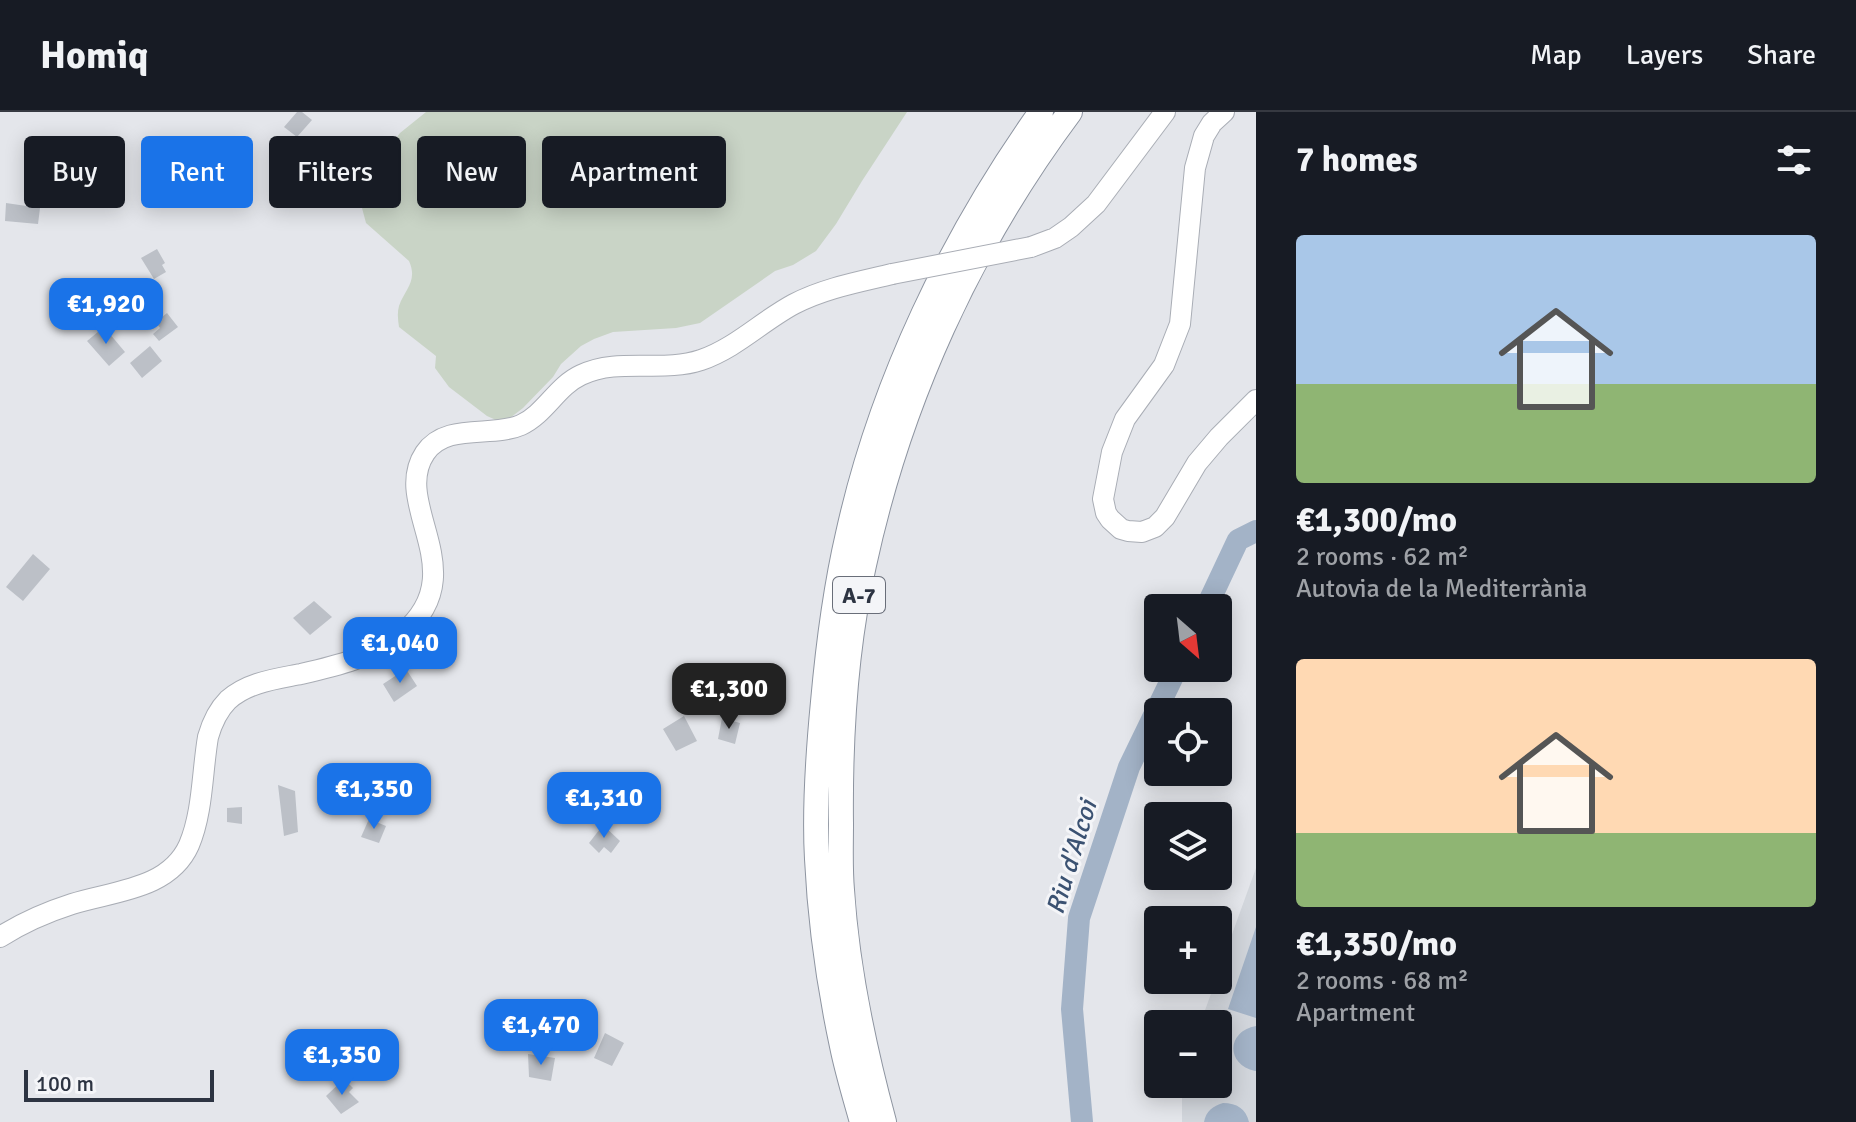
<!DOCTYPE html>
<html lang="en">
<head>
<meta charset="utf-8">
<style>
  :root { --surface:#171b24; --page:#242831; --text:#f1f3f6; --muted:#9ea1a6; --line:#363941; --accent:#1a73e8 }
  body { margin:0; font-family:Signika,sans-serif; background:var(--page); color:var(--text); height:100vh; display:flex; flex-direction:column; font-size:30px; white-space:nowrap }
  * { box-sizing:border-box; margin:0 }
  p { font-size:26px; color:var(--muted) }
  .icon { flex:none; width:44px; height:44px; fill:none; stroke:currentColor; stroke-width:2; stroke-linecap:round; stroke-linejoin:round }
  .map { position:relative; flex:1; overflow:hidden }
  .sheet { display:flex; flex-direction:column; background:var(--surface); width:600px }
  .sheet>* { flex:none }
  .hud { position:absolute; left:24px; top:24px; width:760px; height:72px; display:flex; gap:16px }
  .needle { width:52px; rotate:152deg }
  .buttons { position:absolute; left:1144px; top:482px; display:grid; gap:16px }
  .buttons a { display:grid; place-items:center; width:88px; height:88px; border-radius:8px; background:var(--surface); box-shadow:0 4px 20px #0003; font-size:40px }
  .scale { position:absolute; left:24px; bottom:20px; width:190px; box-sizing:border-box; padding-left:8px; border:4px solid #2d3442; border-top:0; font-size:22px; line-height:28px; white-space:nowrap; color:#2d3442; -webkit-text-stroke:6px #f4f5f8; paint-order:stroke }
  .price { position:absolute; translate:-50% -68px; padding:0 18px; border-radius:16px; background:var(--accent); color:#fff; font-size:26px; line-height:52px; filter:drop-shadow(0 2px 4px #0008) }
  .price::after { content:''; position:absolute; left:50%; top:48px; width:24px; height:18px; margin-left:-12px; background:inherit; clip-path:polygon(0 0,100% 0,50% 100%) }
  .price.current { background:#222; color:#fff }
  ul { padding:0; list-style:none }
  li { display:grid; align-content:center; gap:16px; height:424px; padding:0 40px }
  li span { display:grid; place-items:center; height:248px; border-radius:8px; color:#555 }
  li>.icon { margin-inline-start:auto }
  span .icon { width:144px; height:144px; fill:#fffc; stroke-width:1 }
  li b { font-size:34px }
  h2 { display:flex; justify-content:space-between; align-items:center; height:96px; padding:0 40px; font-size:34px }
  .chip { padding:0 28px; border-radius:8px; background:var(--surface); box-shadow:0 4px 20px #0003; font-size:28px; line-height:72px }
  .chip.current { background:var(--accent); color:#fff }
  header { display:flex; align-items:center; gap:48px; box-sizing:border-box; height:112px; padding:0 40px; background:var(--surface); border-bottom:2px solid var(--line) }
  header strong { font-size:38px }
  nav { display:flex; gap:44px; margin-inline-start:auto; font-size:28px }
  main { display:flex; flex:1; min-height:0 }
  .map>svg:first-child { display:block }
</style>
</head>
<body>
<header>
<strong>Homiq</strong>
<nav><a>Map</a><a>Layers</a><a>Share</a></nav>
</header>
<main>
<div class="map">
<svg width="1256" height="1010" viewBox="0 0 1256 1010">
  <rect width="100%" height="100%" fill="#e4e6eb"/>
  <path fill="#d2d6dc" d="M 1256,756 L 1256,1010 L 1182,1010 L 1182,972 L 1218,972 L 1218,912 L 1200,912 L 1216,868 L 1218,868 L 1218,861 Z"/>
  <path fill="#c9d4c6" d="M 426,0 L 907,0 L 862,69 L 836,112 L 816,139 L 793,153 L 775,159 L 700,211 L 676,216 L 613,220 L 594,227 L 581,234 L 561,252 L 553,265 L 523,296 L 510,306 L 496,308 L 487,304 L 449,275 L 435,256 L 436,244 L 399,215 C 398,208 397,201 399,194 C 405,177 418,169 409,149 L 366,111 L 362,96 L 381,46 L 400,21 Z"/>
  <path fill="#a3b3c7" d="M 1256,815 L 1256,906 L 1228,897 Z
    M 1256,914 L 1256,959 L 1255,959 C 1225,952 1227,919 1256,914 Z
    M 1223,991 C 1237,991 1246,997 1249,1010 L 1204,1010 C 1206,999 1213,994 1223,991 Z"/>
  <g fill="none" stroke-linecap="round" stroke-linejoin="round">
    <path stroke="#a3b3c7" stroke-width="22" d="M 1206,496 L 1238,428 L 1256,419
      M 1082,1010 L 1072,897 L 1079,806 L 1129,655 L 1177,556"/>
  </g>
  <path fill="#bcc0c7" d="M 297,0 L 302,0 L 312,8 L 297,25 L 284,15 Z
    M 341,44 L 352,55 L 336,70 L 322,56 L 329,49 L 332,53 Z
    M 203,47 L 213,56 L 201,71 L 190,62 Z
    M 6,91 L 40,96 L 38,112 L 5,109 Z
    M 157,137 L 165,151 L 162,153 L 166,160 L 154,167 L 141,146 Z
    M 78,176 L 86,192 L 72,199 L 63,182 Z
    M 167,201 L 178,215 L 159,229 L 153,222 L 160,216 L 156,210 Z
    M 104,215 L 125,240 L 109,254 L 87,229 Z
    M 150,234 L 162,249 L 142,266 L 130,251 Z
    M 33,442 L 50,457 L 23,489 L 6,475 Z
    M 314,489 L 332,505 L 310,523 L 293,506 Z
    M 406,557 L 417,574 L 394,590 L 383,572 Z
    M 684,604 L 697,629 L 676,639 L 663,617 Z
    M 722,606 L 740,611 L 735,632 L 718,627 Z
    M 278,673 L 295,679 L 298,720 L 284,724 Z
    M 242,695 L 242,712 L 227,710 L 227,696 Z
    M 369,707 L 386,714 L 379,731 L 361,725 Z
    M 603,713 L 620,729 L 611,741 L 604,735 L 599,741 L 589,731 Z
    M 605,921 L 624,931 L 612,954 L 594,946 Z
    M 528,942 L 555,946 L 551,969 L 529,965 Z
    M 344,967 L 353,976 L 349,980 L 359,990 L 341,1002 L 326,984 Z"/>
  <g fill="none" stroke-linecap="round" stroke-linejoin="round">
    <defs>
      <path id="secondary" d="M 1224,0 L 1212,11 L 1204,24 L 1195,56 L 1180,212 L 1164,253 L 1125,307 L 1112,340 L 1103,387 L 1106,401 L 1110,407 L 1121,417 L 1128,419 L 1142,420 L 1155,415 L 1165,405 L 1197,351 L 1219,325 L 1256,288
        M 1031,135 L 1055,126 L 1071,115 L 1096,92 L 1165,0
        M 0,825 C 22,811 47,800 72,792 C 112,779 169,778 189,733 C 203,700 202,660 208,625 C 212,611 218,598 228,588 C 248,570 276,567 301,562 C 336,554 374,545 402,522 C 476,460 390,393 425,341 C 446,310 492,326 521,313 C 545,302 557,274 581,263 C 619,245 662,261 701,248 C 736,236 762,209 794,192 C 825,176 859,170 892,162"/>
      <path id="highway" d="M 862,1010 C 855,985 847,959 842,934 C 829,873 820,810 817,747 C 814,695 818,642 823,590 C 828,534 835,478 848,422 C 881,272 952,125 1041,0
        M 884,1010 C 864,936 847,855 842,778 C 840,756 841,734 841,712 C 840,626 845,538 864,453 C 899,290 970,134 1070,0"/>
    </defs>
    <use href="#secondary" stroke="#a9adb5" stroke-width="22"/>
    <use href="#highway" stroke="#8d94a0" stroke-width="26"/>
    <use href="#secondary" stroke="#fff" stroke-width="20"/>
    <use href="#highway" stroke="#fff" stroke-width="24"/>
    <defs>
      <path id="secondary-bridge" d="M 892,162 L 1031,135"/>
    </defs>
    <use href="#secondary-bridge" stroke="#a9adb5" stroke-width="22" stroke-linecap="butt"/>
    <use href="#secondary-bridge" stroke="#fff" stroke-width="20"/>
  </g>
  <g text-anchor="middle" stroke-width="6" stroke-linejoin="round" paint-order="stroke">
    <rect fill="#f4f5f8" stroke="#696e79" stroke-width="2" x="833" y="465" width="52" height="36" rx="6"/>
    <g font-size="22" font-weight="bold" fill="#2d3442">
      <text x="859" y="491">A-7</text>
    </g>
    <g font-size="26" font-style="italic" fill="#3b5272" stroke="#f4f5f8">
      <text transform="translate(1071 745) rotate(-73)" y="9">Riu d'Alcoi</text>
    </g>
  </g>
</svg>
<div class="buttons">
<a><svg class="needle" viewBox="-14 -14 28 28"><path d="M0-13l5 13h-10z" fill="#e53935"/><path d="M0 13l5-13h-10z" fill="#9ea1a6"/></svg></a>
<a><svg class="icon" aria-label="locate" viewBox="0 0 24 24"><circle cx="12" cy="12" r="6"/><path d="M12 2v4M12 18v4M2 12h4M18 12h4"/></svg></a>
<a><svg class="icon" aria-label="layers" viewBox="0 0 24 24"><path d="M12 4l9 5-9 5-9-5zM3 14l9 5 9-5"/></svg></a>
<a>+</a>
<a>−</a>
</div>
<div class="scale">100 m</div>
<b class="price" style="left:106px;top:234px">€1,920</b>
<b class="price" style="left:400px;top:573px">€1,040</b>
<b class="price current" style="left:729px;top:619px">€1,300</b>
<b class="price" style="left:374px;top:719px">€1,350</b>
<b class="price" style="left:604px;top:728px">€1,310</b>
<b class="price" style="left:541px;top:955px">€1,470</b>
<b class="price" style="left:342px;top:985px">€1,350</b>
<div class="hud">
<a class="chip">Buy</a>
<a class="chip current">Rent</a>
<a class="chip">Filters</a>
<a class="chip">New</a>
<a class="chip">Apartment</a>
</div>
</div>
<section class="sheet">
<h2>7 homes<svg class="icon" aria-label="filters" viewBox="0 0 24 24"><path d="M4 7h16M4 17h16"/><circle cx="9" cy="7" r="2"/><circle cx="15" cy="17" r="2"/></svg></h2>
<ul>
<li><span style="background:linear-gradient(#a9c7e8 60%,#8fb573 0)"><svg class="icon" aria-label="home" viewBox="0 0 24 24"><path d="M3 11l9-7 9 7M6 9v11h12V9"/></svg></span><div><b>€1,300/mo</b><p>2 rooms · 62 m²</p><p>Autovia de la Mediterrània</p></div></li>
<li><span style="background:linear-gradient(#ffd9b3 70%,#8fb573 0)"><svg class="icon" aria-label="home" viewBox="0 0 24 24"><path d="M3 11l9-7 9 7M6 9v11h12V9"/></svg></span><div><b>€1,350/mo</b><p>2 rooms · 68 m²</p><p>Apartment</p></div></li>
</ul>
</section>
</main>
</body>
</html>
